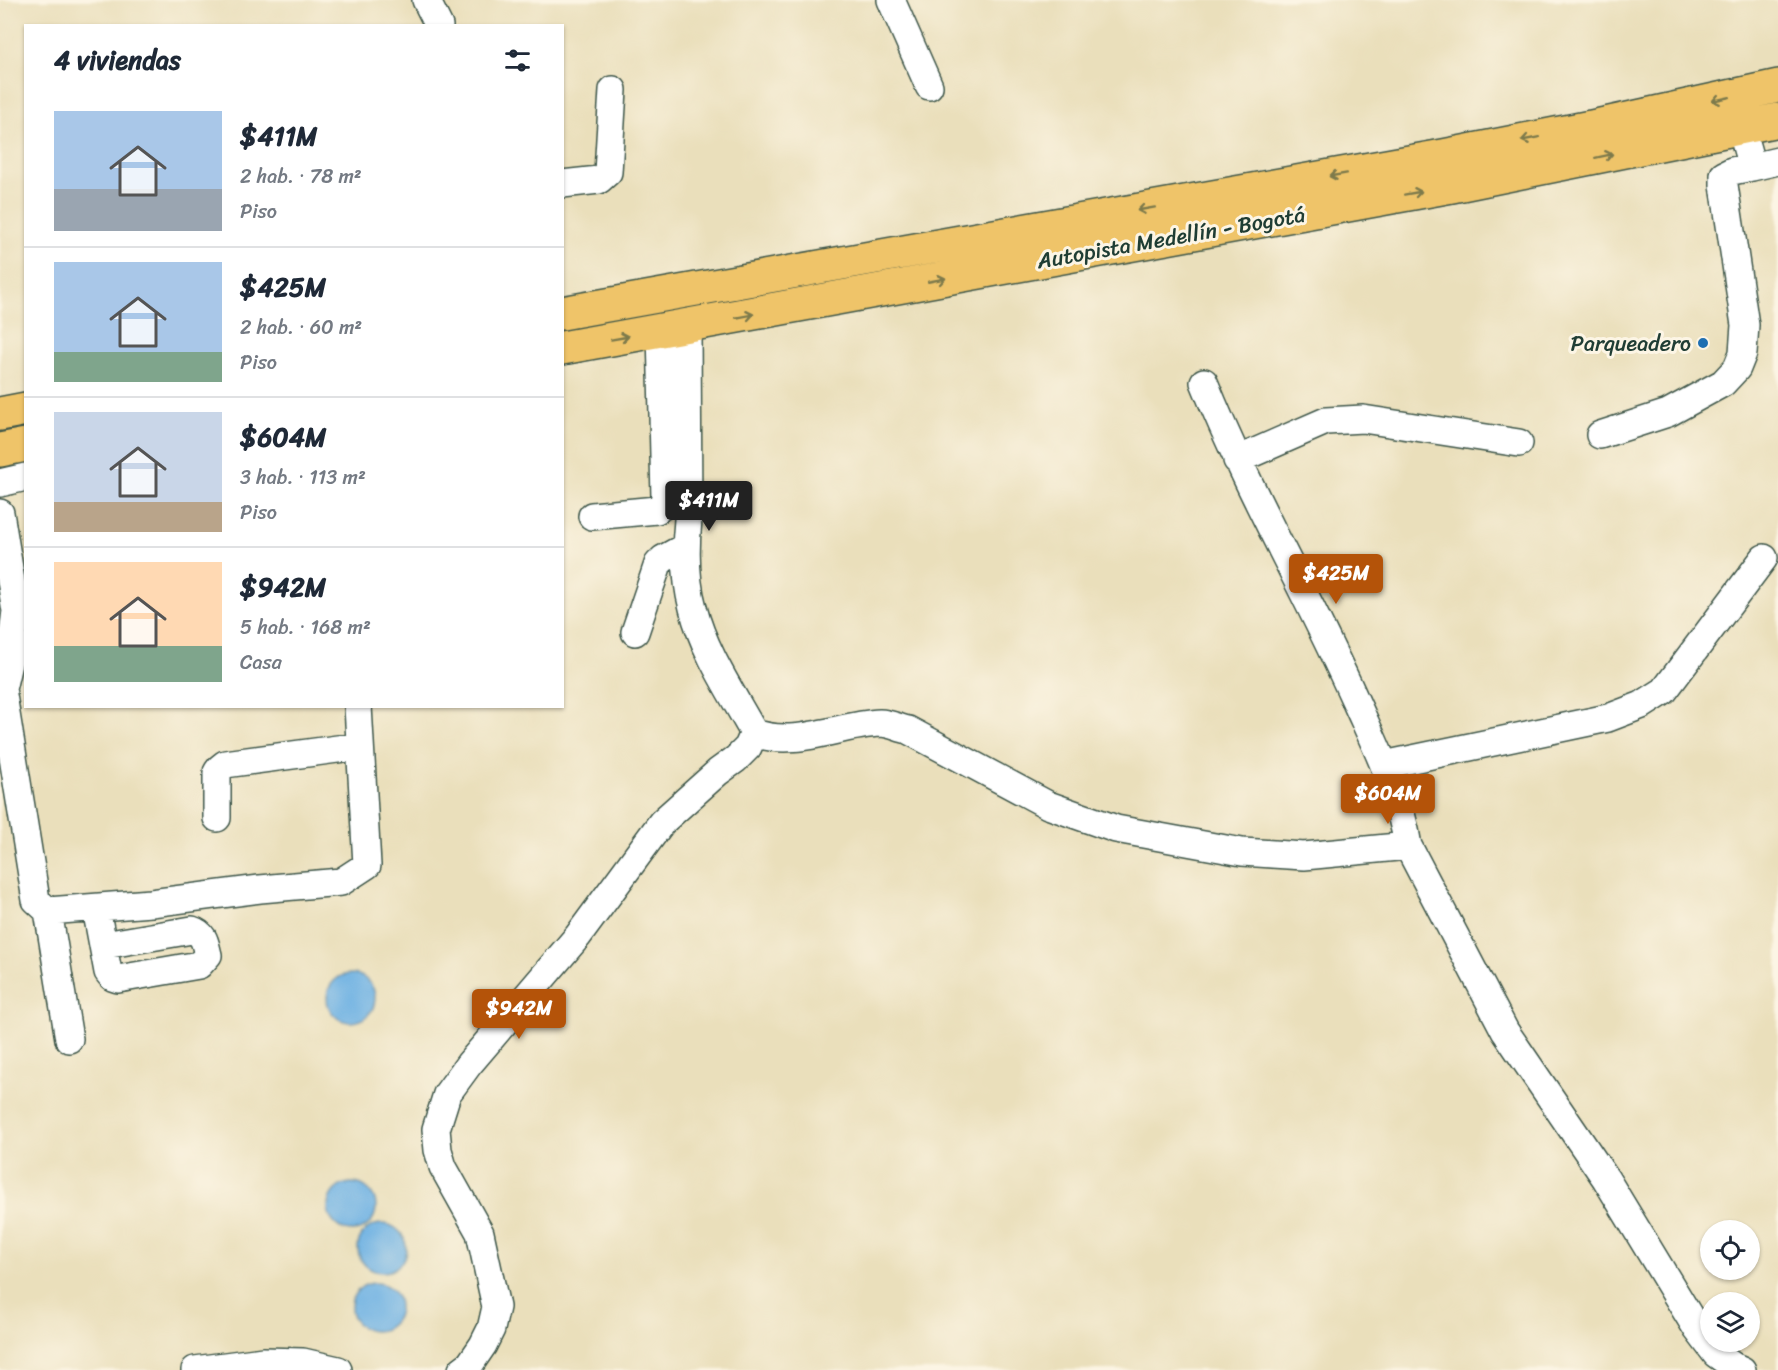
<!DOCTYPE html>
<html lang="es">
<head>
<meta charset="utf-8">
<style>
  :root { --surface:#fff; --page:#f2f2f3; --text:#1f2937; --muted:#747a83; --line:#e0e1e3; --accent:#b45309 }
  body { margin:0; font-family:Sriracha,sans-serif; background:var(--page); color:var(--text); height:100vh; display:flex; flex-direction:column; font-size:22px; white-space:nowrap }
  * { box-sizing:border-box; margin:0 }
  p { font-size:20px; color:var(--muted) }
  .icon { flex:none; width:33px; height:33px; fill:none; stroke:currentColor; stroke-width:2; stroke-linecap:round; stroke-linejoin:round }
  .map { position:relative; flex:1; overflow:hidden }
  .details { position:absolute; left:24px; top:24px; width:540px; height:684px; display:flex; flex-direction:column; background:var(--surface); border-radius:0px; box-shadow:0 2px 4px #0004 }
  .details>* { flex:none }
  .tools { position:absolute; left:1700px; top:1220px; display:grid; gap:12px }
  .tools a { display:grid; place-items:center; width:60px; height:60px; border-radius:50%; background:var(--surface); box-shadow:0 2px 4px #0004; font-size:30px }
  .price { position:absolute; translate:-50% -51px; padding:0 14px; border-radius:6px; background:var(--accent); color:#fff; font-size:20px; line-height:39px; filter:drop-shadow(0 2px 3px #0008) }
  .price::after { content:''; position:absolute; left:50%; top:36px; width:18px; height:14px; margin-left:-9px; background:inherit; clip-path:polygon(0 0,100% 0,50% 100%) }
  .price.active { background:#222; color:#fff }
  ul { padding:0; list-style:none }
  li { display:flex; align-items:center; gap:18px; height:150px; padding:0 30px }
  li+li { border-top:2px solid var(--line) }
  li span { display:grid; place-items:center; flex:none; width:168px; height:120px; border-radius:0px; color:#555 }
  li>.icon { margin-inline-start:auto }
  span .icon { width:72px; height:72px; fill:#fffc; stroke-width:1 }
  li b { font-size:26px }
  h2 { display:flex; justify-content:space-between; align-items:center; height:72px; padding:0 30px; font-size:26px }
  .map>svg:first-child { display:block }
</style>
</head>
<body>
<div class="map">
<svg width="1778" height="1370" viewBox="0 0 1778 1370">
  <rect width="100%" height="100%" fill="#fcf5e5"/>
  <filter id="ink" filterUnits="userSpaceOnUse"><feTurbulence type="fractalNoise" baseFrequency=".0167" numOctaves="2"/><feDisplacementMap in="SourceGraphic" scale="12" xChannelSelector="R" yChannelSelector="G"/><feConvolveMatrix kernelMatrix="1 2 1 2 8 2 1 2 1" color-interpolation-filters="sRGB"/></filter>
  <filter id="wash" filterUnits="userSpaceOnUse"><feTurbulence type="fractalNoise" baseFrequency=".008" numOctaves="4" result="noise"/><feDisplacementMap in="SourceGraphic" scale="24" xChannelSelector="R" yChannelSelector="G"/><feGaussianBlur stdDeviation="1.35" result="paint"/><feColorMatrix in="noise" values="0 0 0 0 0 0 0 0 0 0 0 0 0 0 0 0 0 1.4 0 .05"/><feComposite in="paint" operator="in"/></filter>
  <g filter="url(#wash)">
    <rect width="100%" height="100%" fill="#eadfbb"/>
    <path fill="#6db1e3" stroke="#46778c" stroke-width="1.5" d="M327 998a24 24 0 1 1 48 0a24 24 0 1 1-48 0Z
      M328 1207a24 24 0 1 1 48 0a24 24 0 1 1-48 0Z
      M358 1248a24 24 0 1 1 48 0a24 24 0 1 1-48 0Z
      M351 1307a24 24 0 1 1 48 0a24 24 0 1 1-48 0Z"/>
  </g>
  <g filter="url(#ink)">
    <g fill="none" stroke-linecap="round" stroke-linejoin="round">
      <defs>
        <path id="minor" d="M 426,0 L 439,26
          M 891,0 L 929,86
          M 1741,128 L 1752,167 L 1778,161
          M 562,184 L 599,180 L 608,172 L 613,90
          M 687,327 L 688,520 C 685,549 685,579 693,608 C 704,652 732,693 754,733 C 796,748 837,725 880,723 C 889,723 899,728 908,730 L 1048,805 L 1116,829 L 1242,852 L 1304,856 L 1408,846 L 1505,1031 L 1606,1179 L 1697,1329 L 1716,1354 L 1733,1366 L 1742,1370
          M 1204,382 C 1248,491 1307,593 1355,700 C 1376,747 1400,794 1408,846
          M 1600,435 L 1668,413 L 1723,383 L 1737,368 L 1743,353 L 1745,325 L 1724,185 L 1724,175 L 1732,171 L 1752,167
          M 1237,460 L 1326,421 L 1363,419 L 1519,443
          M 0,483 L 26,477
          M 0,513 L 16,611 L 11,651 L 2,689 L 36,900 L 48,911 L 151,903 L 260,889 L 341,882 L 367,865 L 358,706
          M 592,516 L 657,510 L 662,506 L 665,498 L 661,331
          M 635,632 L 658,564 L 663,559 L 685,547
          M 1384,765 L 1608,718 L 1642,705 L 1664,691 L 1764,558
          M 217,818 L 217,772 L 220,768 L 225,764 L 360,746
          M 96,908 L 108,972 L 112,977 L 118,979 L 199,965 L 208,955 C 205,944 205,934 192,930 L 104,945
          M 48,911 L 69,1039
          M 195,1370 L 263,1361 L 303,1362 L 338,1370
          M 462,1370 L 470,1364 L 483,1345 L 491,1329 L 496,1307 L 480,1233 L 443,1167 L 438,1150 L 436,1129 L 447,1094 L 469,1064 L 578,936 L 662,822 L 718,772 L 736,759 L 748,747 L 754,733"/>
        <path id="highway" d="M 562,313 L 1443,156 L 1591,127 L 1778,86
          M 562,348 L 1452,186 L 1778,120
          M 0,414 L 26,409
          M 0,450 L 26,445"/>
      </defs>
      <use href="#minor" stroke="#3d5548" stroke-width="30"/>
      <use href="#highway" stroke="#3d5548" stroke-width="36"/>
      <use href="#minor" stroke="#fff" stroke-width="27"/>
      <use href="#highway" stroke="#efc469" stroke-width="33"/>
    </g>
    <defs><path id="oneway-shaft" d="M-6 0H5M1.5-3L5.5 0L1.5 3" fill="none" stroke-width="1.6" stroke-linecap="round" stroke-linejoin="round" transform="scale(1.5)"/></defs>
    <g stroke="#7d7a4c">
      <use href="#oneway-shaft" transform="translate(1721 99) rotate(168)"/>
      <use href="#oneway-shaft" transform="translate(1530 139) rotate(169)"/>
      <use href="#oneway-shaft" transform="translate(1604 156) rotate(-12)"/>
      <use href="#oneway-shaft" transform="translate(1338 175) rotate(170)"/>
      <use href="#oneway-shaft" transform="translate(1413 193) rotate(-10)"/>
      <use href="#oneway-shaft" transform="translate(1146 209) rotate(170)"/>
      <use href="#oneway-shaft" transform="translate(937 280) rotate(-11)"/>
      <use href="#oneway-shaft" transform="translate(745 316) rotate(-11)"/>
      <use href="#oneway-shaft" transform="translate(620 338) rotate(-10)"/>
    </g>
  </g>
  <circle fill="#1f6fb2" stroke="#fcf5e5" stroke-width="2" cx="1703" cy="343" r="6"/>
  <g text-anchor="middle" stroke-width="6" stroke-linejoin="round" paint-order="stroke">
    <g font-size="22" fill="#1f3d34" stroke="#fcf5e5">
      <text transform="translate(1171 237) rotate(-10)" y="8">Autopista Medellín - Bogotá</text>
    </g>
    <g font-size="22" fill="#1f3d34" stroke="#fcf5e5" text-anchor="end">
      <text x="1691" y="351">Parqueadero</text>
    </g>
  </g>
</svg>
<div class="tools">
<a><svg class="icon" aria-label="locate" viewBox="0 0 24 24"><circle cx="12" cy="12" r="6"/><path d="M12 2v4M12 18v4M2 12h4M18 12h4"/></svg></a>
<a><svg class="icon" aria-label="layers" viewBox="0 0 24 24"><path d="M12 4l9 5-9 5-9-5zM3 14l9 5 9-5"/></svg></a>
</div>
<b class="price active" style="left:709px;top:532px">$411M</b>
<b class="price" style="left:1336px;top:605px">$425M</b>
<b class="price" style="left:1388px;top:825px">$604M</b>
<b class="price" style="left:519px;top:1040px">$942M</b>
<section class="details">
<h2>4 viviendas<svg class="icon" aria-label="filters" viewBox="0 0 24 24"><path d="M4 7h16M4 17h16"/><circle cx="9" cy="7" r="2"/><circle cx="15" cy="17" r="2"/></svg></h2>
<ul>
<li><span style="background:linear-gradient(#a9c7e8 65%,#9aa5b1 0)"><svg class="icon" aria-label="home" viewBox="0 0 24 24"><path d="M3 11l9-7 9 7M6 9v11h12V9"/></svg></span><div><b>$411M</b><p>2 hab. · 78 m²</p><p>Piso</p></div></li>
<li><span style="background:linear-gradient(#a9c7e8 75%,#7fa58c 0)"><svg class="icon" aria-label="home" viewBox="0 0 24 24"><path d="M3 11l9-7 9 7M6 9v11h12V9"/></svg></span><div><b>$425M</b><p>2 hab. · 60 m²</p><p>Piso</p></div></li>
<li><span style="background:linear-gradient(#c9d6e8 75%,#b9a48a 0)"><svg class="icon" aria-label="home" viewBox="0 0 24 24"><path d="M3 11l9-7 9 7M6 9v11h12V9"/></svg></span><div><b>$604M</b><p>3 hab. · 113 m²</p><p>Piso</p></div></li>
<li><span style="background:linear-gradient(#ffd9b3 70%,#7fa58c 0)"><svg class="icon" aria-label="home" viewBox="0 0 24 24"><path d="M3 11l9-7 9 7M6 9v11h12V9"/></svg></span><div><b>$942M</b><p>5 hab. · 168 m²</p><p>Casa</p></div></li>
</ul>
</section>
</div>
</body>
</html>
